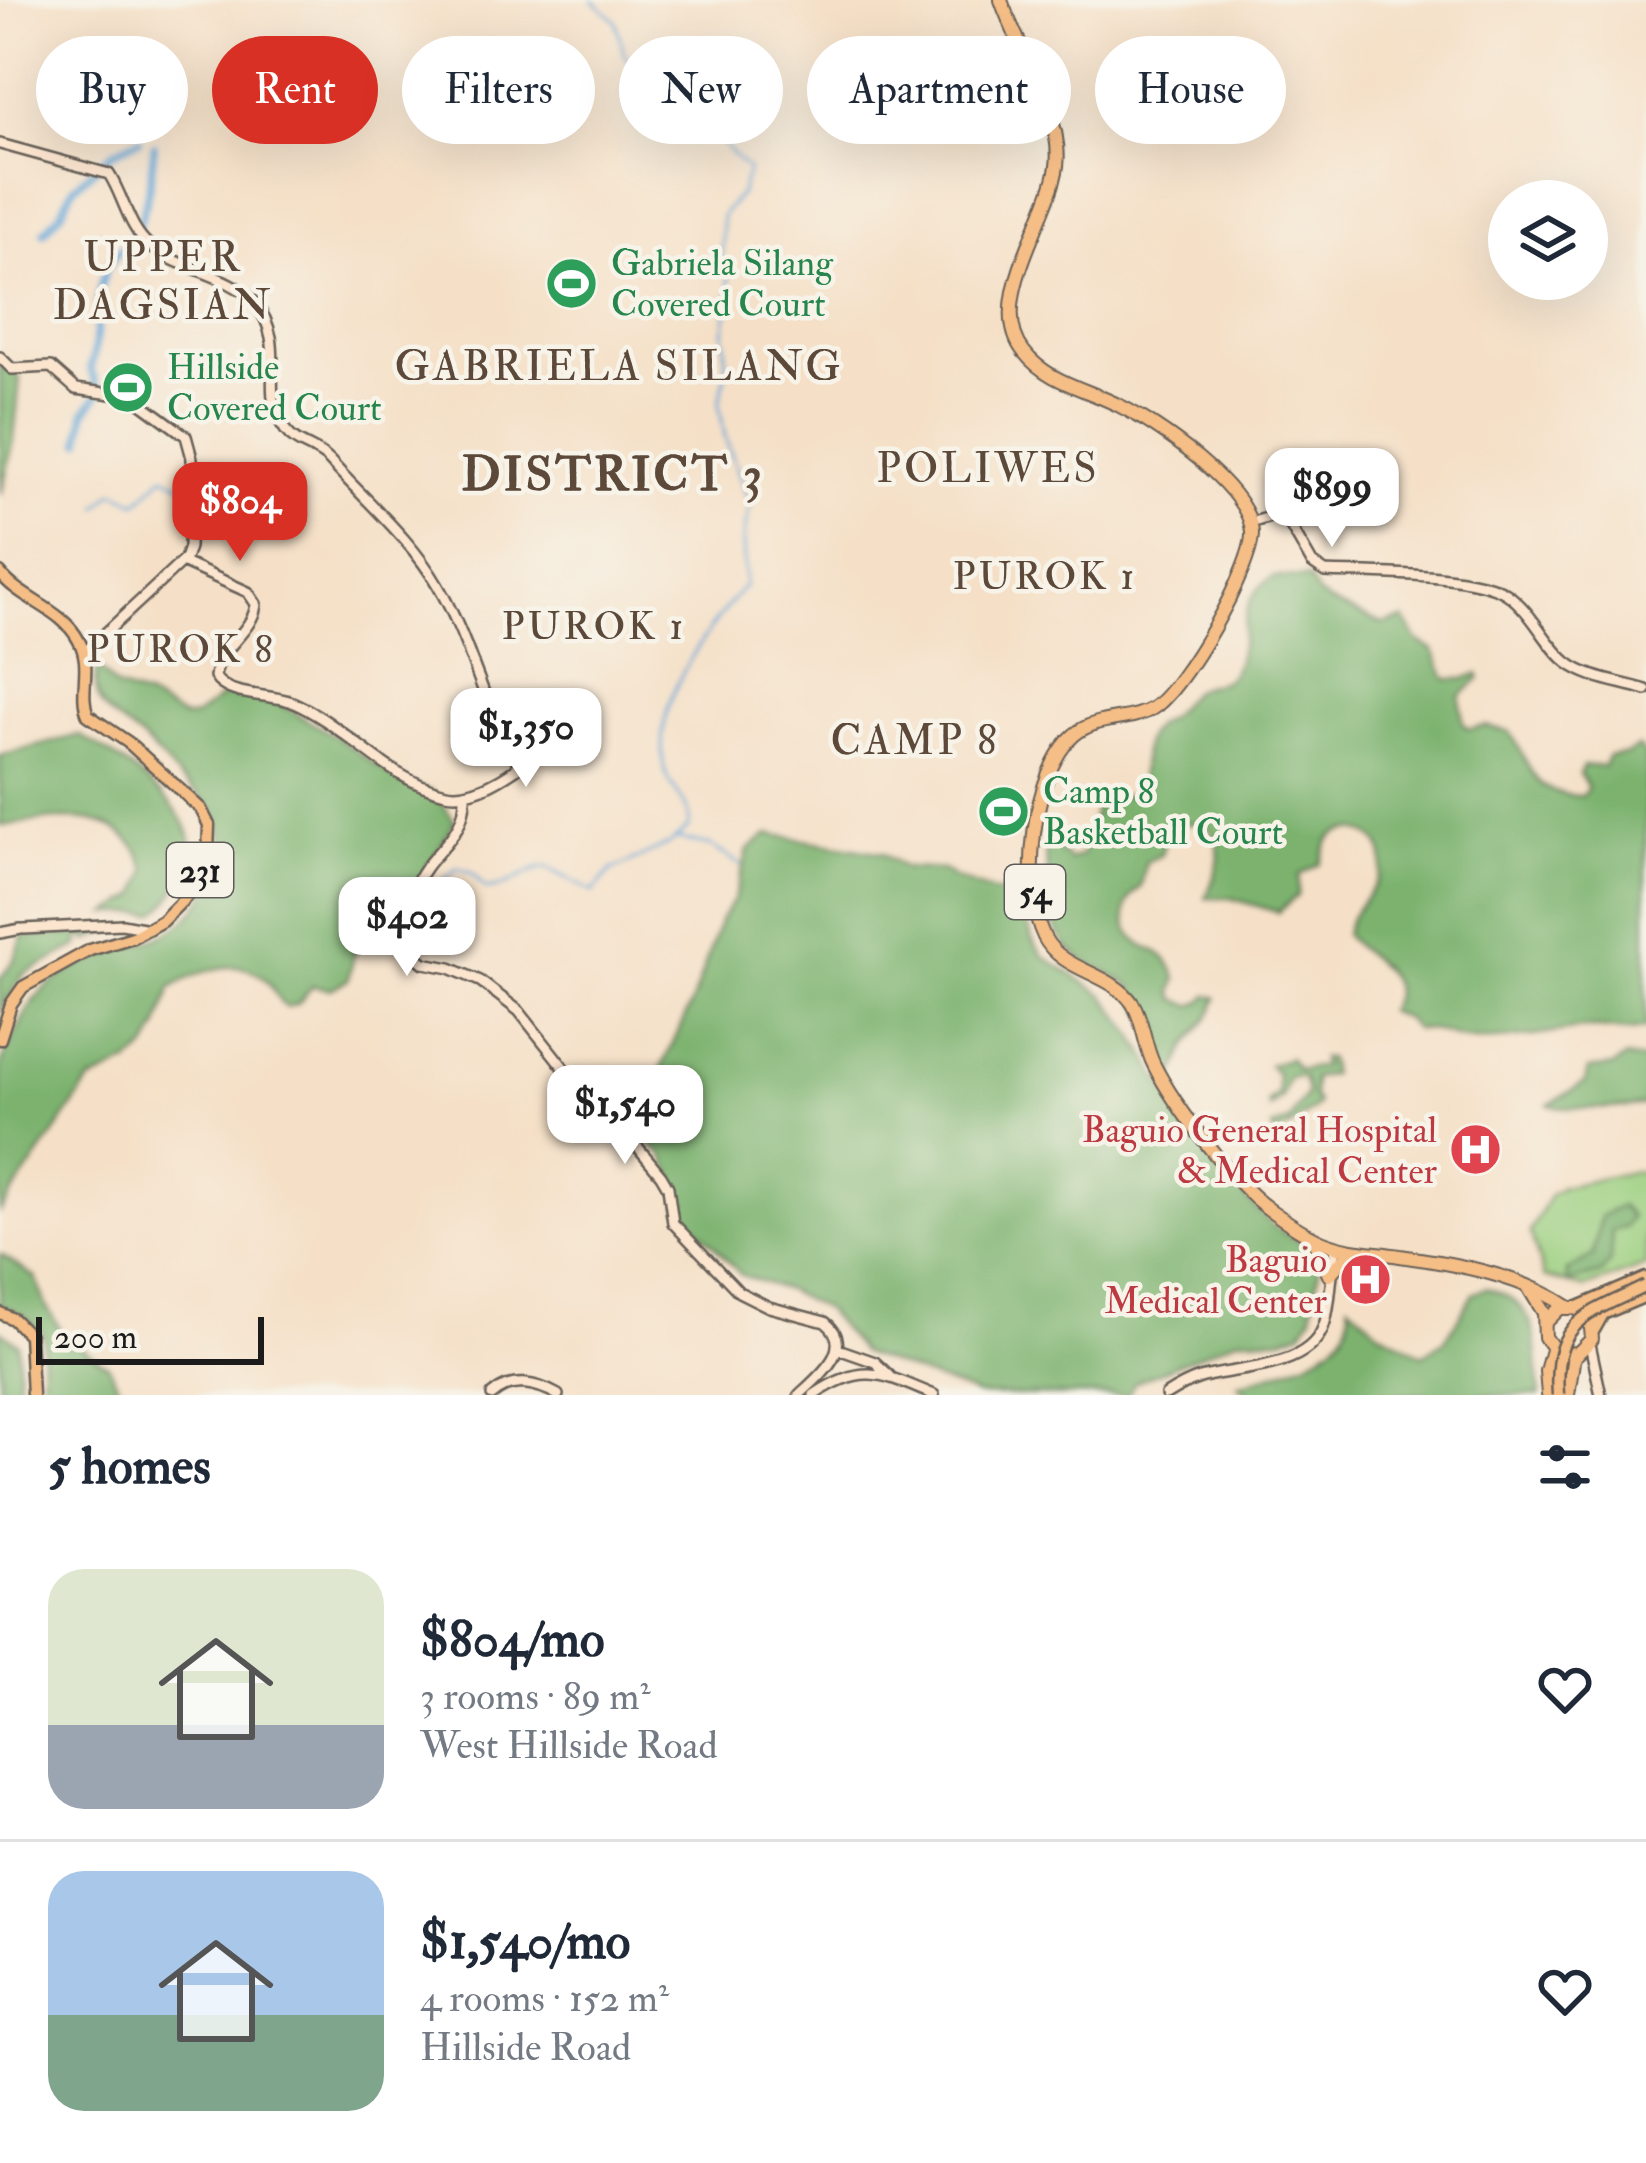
<!DOCTYPE html>
<html lang="en">
<head>
<meta charset="utf-8">
<style>
  :root { --surface:#fff; --page:#f2f2f3; --text:#1f2937; --muted:#747a83; --line:#e0e1e3; --accent:#d93025 }
  body { margin:0; font-family:"IM FELL Double Pica",serif; background:var(--page); color:var(--text); height:100vh; display:flex; flex-direction:column; font-size:45px; white-space:nowrap }
  * { box-sizing:border-box; margin:0 }
  p { font-size:39px; color:var(--muted) }
  .icon { flex:none; width:66px; height:66px; fill:none; stroke:currentColor; stroke-width:2; stroke-linecap:round; stroke-linejoin:round }
  .map { position:relative; height:1395px; overflow:hidden }
  .panel { display:flex; flex-direction:column; background:var(--surface); flex:1 }
  .panel>* { flex:none }
  .banner { position:absolute; left:36px; top:36px; width:1575px; height:108px; display:flex; gap:24px }
  .fabs { position:absolute; left:1488px; top:180px; display:grid; gap:24px }
  .fabs a { display:grid; place-items:center; width:120px; height:120px; border-radius:50%; background:var(--surface); box-shadow:0 12px 48px #0002; font-size:60px }
  .scale { position:absolute; left:36px; bottom:30px; width:228px; box-sizing:border-box; padding-left:12px; border:6px solid #1c1c1c; border-top:0; font-size:33px; line-height:42px; white-space:nowrap; color:#1c1c1c; -webkit-text-stroke:9px #f7f3e8; paint-order:stroke }
  .price { position:absolute; translate:-50% -102px; padding:0 27px; border-radius:24px; background:#fff; color:#222; font-size:39px; line-height:78px; filter:drop-shadow(0 3px 6px #0008) }
  .price::after { content:''; position:absolute; left:50%; top:72px; width:36px; height:27px; margin-left:-18px; background:inherit; clip-path:polygon(0 0,100% 0,50% 100%) }
  .price.on { background:var(--accent); color:#fff }
  ul { padding:0; list-style:none }
  li { display:flex; align-items:center; gap:36px; height:300px; padding:0 48px }
  li+li { border-top:3px solid var(--line) }
  li span { display:grid; place-items:center; flex:none; width:336px; height:240px; border-radius:36px; color:#555 }
  li>.icon { margin-inline-start:auto }
  span .icon { width:144px; height:144px; fill:#fffc; stroke-width:1 }
  li b { font-size:51px }
  h2 { display:flex; justify-content:space-between; align-items:center; height:144px; padding:0 48px; font-size:51px }
  .pill { padding:0 42px; border-radius:54px; background:var(--surface); box-shadow:0 12px 48px #0002; font-size:42px; line-height:108px }
  .pill.on { background:var(--accent); color:#fff }
  .map>svg:first-child { display:block }
</style>
</head>
<body>
<div class="map">
<svg width="1646" height="1395" viewBox="0 0 1646 1395">
  <rect width="100%" height="100%" fill="#f7f3e8"/>
  <filter id="ink" filterUnits="userSpaceOnUse"><feTurbulence type="fractalNoise" baseFrequency=".00833" numOctaves="2"/><feDisplacementMap in="SourceGraphic" scale="24" xChannelSelector="R" yChannelSelector="G"/><feConvolveMatrix kernelMatrix="1 2 1 2 8 2 1 2 1" color-interpolation-filters="sRGB"/></filter>
  <filter id="wash" filterUnits="userSpaceOnUse"><feTurbulence type="fractalNoise" baseFrequency=".004" numOctaves="4" result="noise"/><feDisplacementMap in="SourceGraphic" scale="48" xChannelSelector="R" yChannelSelector="G"/><feGaussianBlur stdDeviation="2.7" result="paint"/><feColorMatrix in="noise" values="0 0 0 0 0 0 0 0 0 0 0 0 0 0 0 0 0 1.4 0 .05"/><feComposite in="paint" operator="in"/></filter>
  <g filter="url(#wash)">
    <rect width="100%" height="100%" fill="#f5e0c7"/>
    <path fill="#9bcf80" stroke="#5c764e" stroke-width="3" d="M 1635,1171 L 1646,1175 L 1646,1266 L 1585,1288 L 1544,1277 L 1530,1232 L 1550,1195 L 1562,1187 Z"/>
    <path fill="#7cb26e" stroke="#4c6745" stroke-width="3" d="M 0,365 L 20,378 L 14,440 L 1,495 Z
      M 1274,577 L 1308,578 L 1319,595 L 1331,603 L 1383,624 L 1404,619 L 1418,641 L 1434,651 L 1446,679 L 1464,679 L 1479,673 L 1480,678 L 1460,697 L 1463,724 L 1469,729 L 1485,726 L 1509,731 C 1534,766 1527,795 1582,796 L 1588,787 L 1579,774 L 1583,766 L 1604,766 L 1608,756 L 1627,754 L 1638,747 L 1646,756 L 1646,1028 C 1619,1035 1616,1027 1592,1028 C 1552,1031 1496,1046 1459,1038 C 1442,1034 1433,1028 1414,1029 L 1406,1019 L 1387,1011 C 1412,974 1363,958 1345,935 C 1350,904 1383,892 1383,858 C 1383,834 1350,822 1332,837 C 1325,843 1323,856 1320,864 L 1299,875 L 1298,895 L 1278,912 L 1230,898 L 1206,898 C 1217,869 1228,851 1206,824 L 1186,823 L 1166,837 L 1161,855 L 1146,862 L 1141,887 C 1120,902 1120,930 1143,946 C 1148,949 1156,950 1161,954 C 1170,960 1174,970 1177,979 L 1173,991 L 1176,999 C 1191,1007 1196,1009 1208,995 L 1217,998 L 1212,1012 L 1186,1047 L 1174,1077 L 1131,985 L 1081,959 L 1068,948 L 1056,929 L 1044,844 L 1051,841 L 1070,860 L 1082,855 L 1096,805 C 1110,797 1123,798 1137,791 C 1146,770 1137,746 1153,728 C 1157,723 1164,721 1169,717 C 1178,709 1185,696 1195,690 C 1210,681 1226,688 1235,668 C 1249,635 1236,596 1274,577 Z
      M 98,667 L 116,688 L 148,698 L 183,718 L 195,717 L 223,695 L 234,691 L 274,701 L 335,736 L 397,780 L 432,791 L 455,821 L 398,919 L 364,941 L 354,955 L 348,980 L 331,989 L 312,986 L 298,1004 L 286,1007 C 278,1001 276,993 269,984 C 244,952 199,971 171,988 L 159,1026 L 147,1049 L 129,1063 L 89,1083 L 0,1212 C 0,1170 0,1105 1,1066 C 4,1054 10,1043 16,1033 C 25,1014 36,994 53,982 C 121,933 193,960 220,858 C 230,818 211,805 184,782 C 168,769 156,750 139,737 C 113,717 86,705 98,667 Z
      M 79,735 C 110,752 183,800 190,838 C 192,850 186,864 182,875 C 175,891 170,905 154,913 L 109,913 L 137,896 L 147,871 C 125,802 55,819 0,826 L 0,756 Z
      M 768,834 L 882,853 L 904,868 L 943,870 L 954,878 L 993,892 L 1019,893 L 1032,939 L 1043,956 L 1103,994 L 1132,1032 L 1177,1110 L 1236,1188 L 1273,1226 L 1310,1249 L 1319,1268 L 1312,1315 L 1302,1331 L 1280,1338 L 1239,1338 L 1135,1382 L 1127,1395 L 978,1395 L 862,1353 L 826,1311 L 786,1290 L 741,1275 L 681,1210 L 675,1180 L 664,1156 L 634,1128 L 692,1002 L 721,919 L 734,899 L 748,850 Z
      M 110,931 L 87,941 L 84,937 L 78,940 L 79,946 L 24,974 L 0,1012 L 0,979 L 14,960 L 23,937 Z
      M 1626,1057 L 1646,1061 L 1646,1105 C 1628,1108 1562,1111 1549,1105 L 1585,1082 L 1588,1069 L 1613,1066 Z
      M 1289,1058 L 1298,1070 L 1322,1066 L 1321,1058 L 1328,1058 L 1331,1074 L 1314,1078 L 1313,1097 L 1318,1103 L 1316,1107 L 1289,1128 L 1274,1135 L 1272,1128 L 1289,1121 L 1307,1093 L 1303,1077 L 1289,1077 L 1282,1098 L 1269,1108 L 1268,1102 L 1278,1094 L 1277,1075 L 1269,1065 Z
      M 1621,1206 L 1631,1217 L 1626,1226 L 1612,1231 L 1610,1262 L 1601,1274 L 1567,1283 L 1567,1271 L 1593,1256 L 1601,1216 Z
      M 0,1254 L 36,1278 L 46,1306 L 65,1337 L 109,1366 L 123,1395 L 42,1395 L 43,1334 L 24,1315 L 0,1304 Z
      M 1486,1288 C 1544,1304 1534,1344 1540,1395 L 1249,1395 L 1238,1385 C 1274,1371 1358,1356 1349,1303 L 1379,1330 L 1423,1355 L 1445,1340 L 1473,1294 Z
      M 0,1330 L 18,1343 L 19,1395 L 0,1395 Z"/>
    <g fill="none" stroke-linecap="round" stroke-linejoin="round">
      <path stroke="#60a4d5" stroke-width="3" d="M 98,507 L 114,491 L 137,502 L 164,476 L 187,487
        M 678,839 L 711,846 L 741,865
        M 385,935 L 432,930 L 447,922 L 442,882 L 457,868 L 471,872 L 485,888 C 510,890 523,870 546,867 L 593,892 L 611,871 L 671,843 L 689,827 C 693,802 669,791 664,768 C 651,701 705,632 745,585 L 743,540 L 750,505 L 725,437 L 719,404 L 727,369 L 724,333 L 730,295 L 729,278 L 722,265 L 722,215 L 741,193 L 748,170 L 727,149 L 711,123 L 648,88 L 624,54 L 616,21 L 593,0"/>
      <path stroke="#60a4d5" stroke-width="8" d="M 44,232 L 61,213 L 73,188 L 113,152 L 139,140
        M 98,388 L 90,368 C 101,338 93,305 104,275 C 109,258 121,250 131,238 C 146,220 152,169 154,146
        M 81,441 L 85,412 L 98,395"/>
    </g>
  </g>
  <g filter="url(#ink)">
    <g fill="none" stroke-linecap="round" stroke-linejoin="round">
      <defs>
        <path id="secondary" d="M 0,144 L 109,174 C 124,197 128,228 150,246 C 178,269 232,275 254,302 C 292,347 255,391 286,431 C 297,446 317,447 330,461 C 366,501 412,540 438,586 C 461,625 475,671 492,713 C 500,731 523,749 516,769 C 497,782 470,798 446,793 C 385,780 348,726 292,702 C 270,693 227,698 215,677 C 218,647 253,633 256,604 L 248,592 L 184,563
          M 0,357 L 12,369 L 51,367 L 76,389 L 133,397 L 186,436 L 192,458 L 189,547 L 185,559 L 84,653
          M 1250,523 L 1273,516 L 1285,516 L 1312,563 L 1325,572 C 1368,574 1474,572 1507,594 C 1533,612 1546,646 1568,663 C 1589,679 1622,682 1646,690
          M 465,794 C 467,838 430,850 415,886 C 407,906 410,934 413,954 L 424,963 L 450,968 L 480,981 L 519,1011 L 606,1121 L 637,1146 L 661,1175 L 668,1187 L 673,1223 L 739,1292 L 769,1307 L 825,1322 C 857,1347 819,1376 799,1395
          M 24,929 L 122,924 L 149,929
          M 0,933 L 21,929
          M 1590,1344 L 1601,1395
          M 838,1349 L 875,1362 L 890,1376
          M 492,1395 C 511,1377 537,1383 558,1395
          M 814,1395 C 864,1361 883,1374 934,1395
          M 1166,1395 C 1177,1388 1188,1382 1200,1378 C 1239,1366 1312,1371 1325,1322 C 1332,1298 1330,1271 1337,1246"/>
        <path id="primary" d="M 0,573 C 22,601 62,608 79,641 C 93,666 78,692 88,715 L 129,743 L 201,809 L 209,825 L 208,853 L 185,898 L 162,921 L 133,937 L 90,950 L 23,987 L 11,1004 L 0,1039
          M 1576,1308 L 1646,1278
          M 0,1313 L 13,1319 L 29,1335 L 32,1395
          M 1594,1330 L 1603,1314 L 1646,1296"/>
        <path id="highway" d="M 1001,0 C 1018,50 1064,115 1057,166 C 1050,218 985,303 1024,352 C 1047,382 1087,389 1120,406 C 1157,424 1249,487 1252,532 C 1254,566 1183,690 1153,708 C 1129,723 1097,715 1074,735 C 1032,771 1020,889 1044,937 C 1062,972 1112,972 1133,1004 C 1144,1022 1144,1046 1154,1065 C 1174,1105 1234,1185 1270,1210 C 1287,1222 1307,1236 1326,1243 C 1349,1252 1376,1252 1400,1256 C 1457,1264 1520,1275 1568,1307
          M 1313,1239 L 1329,1275
          M 1329,1275 L 1345,1258 L 1361,1251
          M 1530,1290 L 1544,1313 L 1545,1337 L 1555,1351 L 1577,1354 L 1592,1339 L 1590,1318 L 1576,1308 L 1560,1308 L 1546,1322
          M 1548,1395 L 1546,1371 L 1552,1350
          M 1568,1395 L 1574,1355"/>
      </defs>
      <use href="#secondary" stroke="#686158" stroke-width="14"/>
      <use href="#primary" stroke="#686158" stroke-width="15"/>
      <use href="#highway" stroke="#686158" stroke-width="16"/>
      <use href="#secondary" stroke="#fbe5cf" stroke-width="9"/>
      <use href="#primary" stroke="#f6be87" stroke-width="10"/>
      <use href="#highway" stroke="#f6be87" stroke-width="12"/>
      <defs>
        <path id="primary-bridge" d="M 1558,1395 C 1552,1320 1588,1314 1646,1286"/>
      </defs>
      <use href="#primary-bridge" stroke="#686158" stroke-width="15" stroke-linecap="butt"/>
      <use href="#primary-bridge" stroke="#f6be87" stroke-width="10"/>
    </g>
  </g>
  <defs>
    <symbol id="stadium-disc" viewBox="-11 -11 22 22"><circle r="9.5" fill="#2e9e5b" stroke="#f7f3e8"/><path d="M0-5a6.5 5 0 1 0 0 10a6.5 5 0 1 0 0-10ZM-3.5-1.8h7v3.6h-7Z" fill="#fff"/></symbol>
    <symbol id="hospital-disc" viewBox="-11 -11 22 22"><circle r="9.5" fill="#e0444e" stroke="#f7f3e8"/><path d="M-5-5h3v3.5h4V-5h3V5h-3V1.5h-4V5h-3Z" fill="#fff"/></symbol>
  </defs>
  <g fill-rule="evenodd">
    <use href="#stadium-disc" x="542" y="254" width="59" height="59"/>
    <use href="#stadium-disc" x="98" y="358" width="59" height="59"/>
    <use href="#stadium-disc" x="974" y="782" width="59" height="59"/>
    <use href="#hospital-disc" x="1446" y="1120" width="59" height="59"/>
    <use href="#hospital-disc" x="1336" y="1250" width="59" height="59"/>
  </g>
  <g text-anchor="middle" stroke-width="9" stroke-linejoin="round" paint-order="stroke">
    <g fill="#f7f3e8" stroke="#5e5c59" stroke-width="3">
      <rect x="167" y="843" width="66" height="54" rx="9"/>
      <rect x="1005" y="865" width="60" height="54" rx="9"/>
    </g>
    <g font-size="33" font-weight="bold" fill="#1c1c1c">
      <text x="200" y="882">231</text>
      <text x="1035" y="904">54</text>
    </g>
    <g font-size="36" fill="#27864d" stroke="#f7f3e8" text-anchor="start">
      <text x="611" y="275">Gabriela Silang<tspan x="611" dy="41">Covered Court</tspan></text>
      <text x="167" y="379">Hillside<tspan x="167" dy="41">Covered Court</tspan></text>
      <text x="1043" y="803">Camp 8<tspan x="1043" dy="41">Basketball Court</tspan></text>
    </g>
    <g font-size="36" fill="#be3a42" stroke="#f7f3e8" text-anchor="end">
      <text x="1437" y="1142">Baguio General Hospital<tspan x="1437" dy="41">&amp; Medical Center</tspan></text>
      <text x="1327" y="1272">Baguio<tspan x="1327" dy="41">Medical Center</tspan></text>
    </g>
    <g font-size="39" letter-spacing="3" fill="#5d493a" stroke="#f7f3e8">
      <text x="1045" y="589">PUROK 1</text>
      <text x="594" y="639">PUROK 1</text>
      <text x="181" y="662">PUROK 8</text>
    </g>
    <g font-size="42" letter-spacing="3" fill="#5d493a" stroke="#f7f3e8">
      <text x="163" y="271">UPPER<tspan x="163" dy="48">DAGSIAN</tspan></text>
      <text x="619" y="380">GABRIELA SILANG</text>
      <text x="988" y="482">POLIWES</text>
      <text x="915" y="754">CAMP 8</text>
    </g>
    <g font-size="48" font-weight="bold" letter-spacing="3" fill="#5d493a" stroke="#f7f3e8">
      <text x="613" y="490">DISTRICT 3</text>
    </g>
  </g>
</svg>
<div class="fabs">
<a><svg class="icon" aria-label="layers" viewBox="0 0 24 24"><path d="M12 4l9 5-9 5-9-5zM3 14l9 5 9-5"/></svg></a>
</div>
<div class="scale">200 m</div>
<b class="price" style="left:1332px;top:550px">$899</b>
<b class="price on" style="left:240px;top:564px">$804</b>
<b class="price" style="left:526px;top:790px">$1,350</b>
<b class="price" style="left:407px;top:979px">$402</b>
<b class="price" style="left:625px;top:1167px">$1,540</b>
<div class="banner">
<a class="pill">Buy</a>
<a class="pill on">Rent</a>
<a class="pill">Filters</a>
<a class="pill">New</a>
<a class="pill">Apartment</a>
<a class="pill">House</a>
</div>
</div>
<section class="panel">
<h2>5 homes<svg class="icon" aria-label="filters" viewBox="0 0 24 24"><path d="M4 7h16M4 17h16"/><circle cx="9" cy="7" r="2"/><circle cx="15" cy="17" r="2"/></svg></h2>
<ul>
<li><span style="background:linear-gradient(#dfe7d0 65%,#9aa5b1 0)"><svg class="icon" aria-label="home" viewBox="0 0 24 24"><path d="M3 11l9-7 9 7M6 9v11h12V9"/></svg></span><div><b>$804/mo</b><p>3 rooms · 89 m²</p><p>West Hillside Road</p></div><svg class="icon" aria-label="heart" viewBox="0 0 24 24"><path d="M12 20l-8-8c-3-5 5-10 8-4 3-6 11-1 8 4z"/></svg></li>
<li><span style="background:linear-gradient(#a9c7e8 60%,#7fa58c 0)"><svg class="icon" aria-label="home" viewBox="0 0 24 24"><path d="M3 11l9-7 9 7M6 9v11h12V9"/></svg></span><div><b>$1,540/mo</b><p>4 rooms · 152 m²</p><p>Hillside Road</p></div><svg class="icon" aria-label="heart" viewBox="0 0 24 24"><path d="M12 20l-8-8c-3-5 5-10 8-4 3-6 11-1 8 4z"/></svg></li>
</ul>
</section>
</body>
</html>
